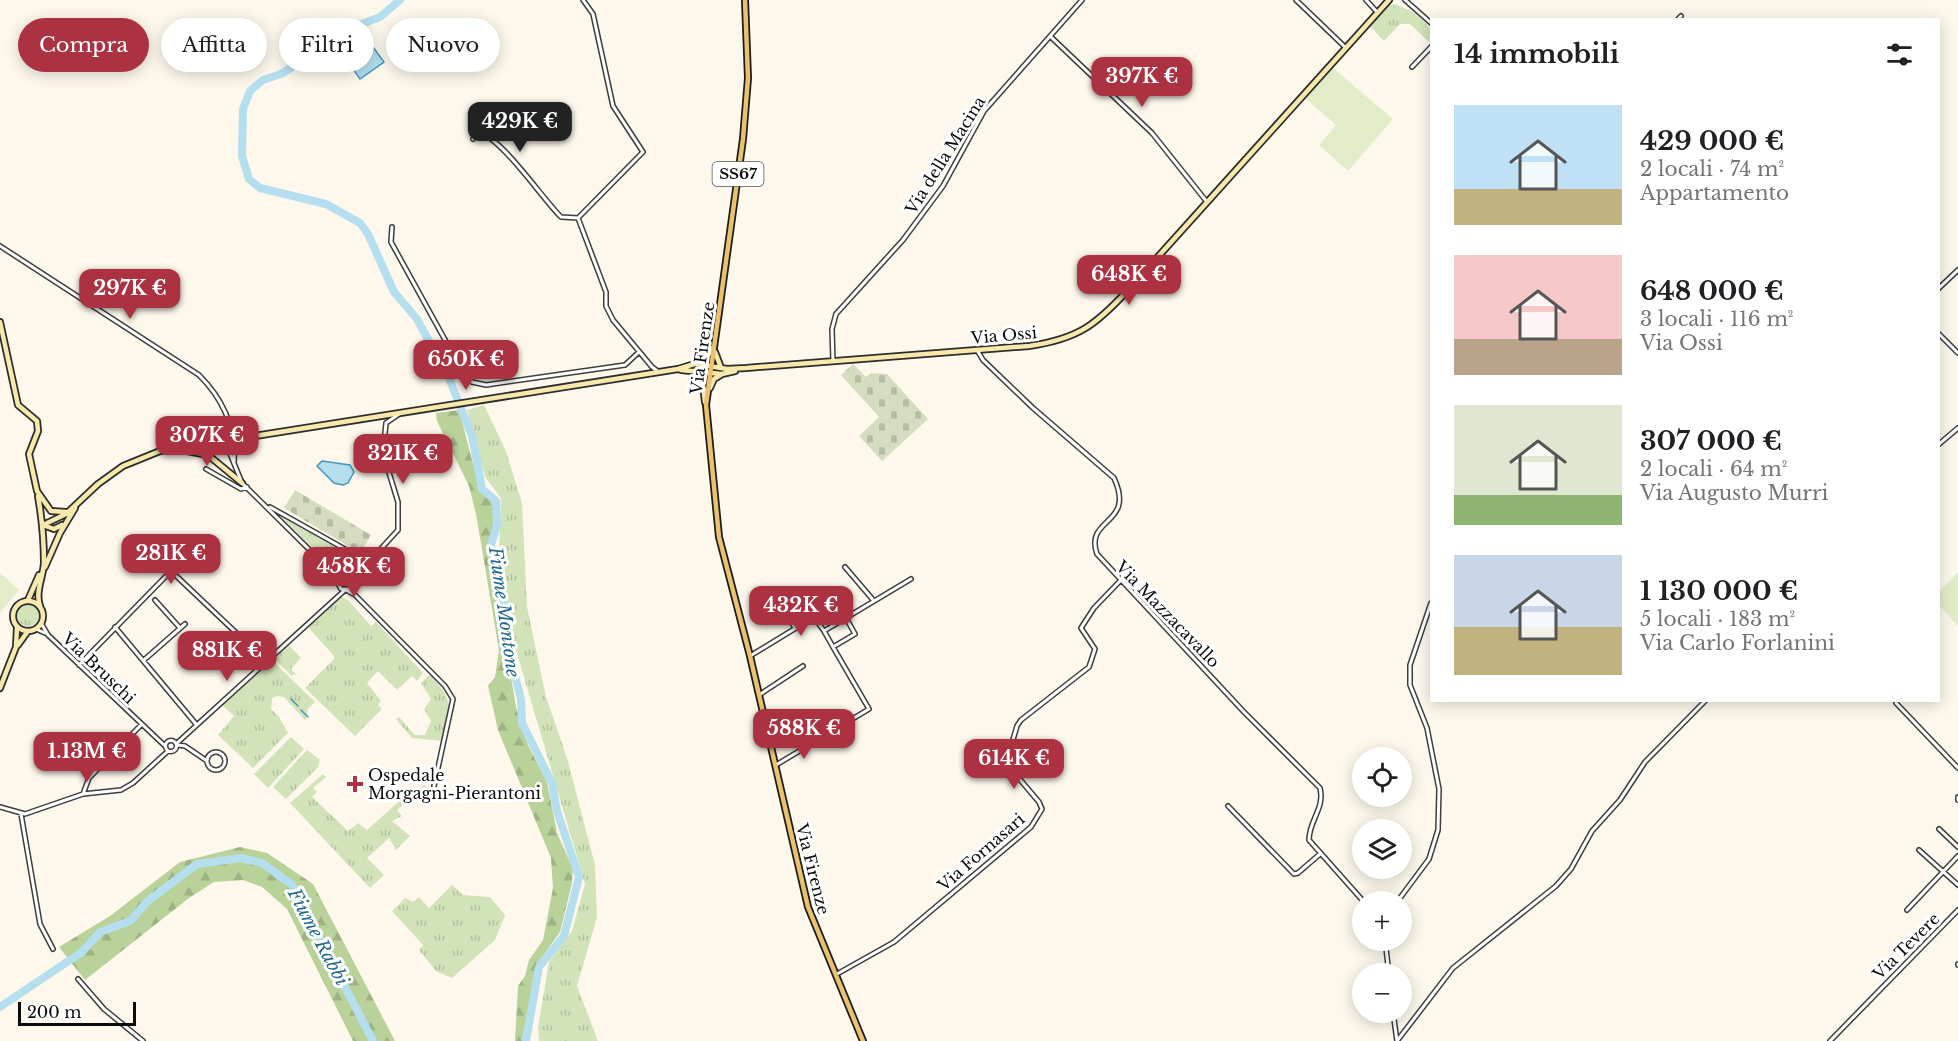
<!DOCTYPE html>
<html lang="it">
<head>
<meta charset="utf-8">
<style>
  :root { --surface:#fff; --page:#f2f2f2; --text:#202124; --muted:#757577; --accent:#ac3242 }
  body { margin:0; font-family:"Libre Baskerville",serif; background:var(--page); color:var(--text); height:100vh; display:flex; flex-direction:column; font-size:22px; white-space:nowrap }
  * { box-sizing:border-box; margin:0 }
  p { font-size:20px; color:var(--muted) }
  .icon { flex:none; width:33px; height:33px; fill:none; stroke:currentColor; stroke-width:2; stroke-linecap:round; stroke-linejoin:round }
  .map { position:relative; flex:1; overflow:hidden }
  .panel { position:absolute; left:1430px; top:18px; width:510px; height:684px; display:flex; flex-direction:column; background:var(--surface); border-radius:0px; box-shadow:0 3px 15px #0003 }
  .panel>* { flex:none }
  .hud { position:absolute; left:18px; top:18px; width:570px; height:54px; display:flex; gap:12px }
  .tools { position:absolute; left:1352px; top:747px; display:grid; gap:12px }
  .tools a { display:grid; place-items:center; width:60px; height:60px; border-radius:50%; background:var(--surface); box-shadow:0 3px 15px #0003; font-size:30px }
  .scale { position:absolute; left:18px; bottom:15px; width:118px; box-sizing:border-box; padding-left:6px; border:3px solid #0b0b0b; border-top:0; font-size:16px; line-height:21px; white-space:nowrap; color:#0b0b0b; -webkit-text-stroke:4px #fff; paint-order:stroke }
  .price { position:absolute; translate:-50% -51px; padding:0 14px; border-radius:12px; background:var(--accent); color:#fff; font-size:20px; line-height:39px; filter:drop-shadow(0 2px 3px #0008) }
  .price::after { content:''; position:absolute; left:50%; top:36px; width:18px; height:14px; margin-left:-9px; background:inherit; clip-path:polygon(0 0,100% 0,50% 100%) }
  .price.active { background:#222; color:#fff }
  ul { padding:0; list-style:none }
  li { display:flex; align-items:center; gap:18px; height:150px; padding:0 24px }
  li span { display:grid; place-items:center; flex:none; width:168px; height:120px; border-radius:0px; color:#555 }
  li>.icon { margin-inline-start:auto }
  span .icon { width:72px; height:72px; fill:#fffc; stroke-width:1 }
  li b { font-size:26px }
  h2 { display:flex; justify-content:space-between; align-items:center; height:72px; padding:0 24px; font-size:26px }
  .tag { padding:0 21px; border-radius:27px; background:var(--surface); box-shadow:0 3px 15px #0003; font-size:21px; line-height:54px }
  .tag.active { background:var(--accent); color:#fff }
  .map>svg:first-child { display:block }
</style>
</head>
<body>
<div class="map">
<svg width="1958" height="1041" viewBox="0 0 1958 1041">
  <defs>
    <pattern id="grass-tufts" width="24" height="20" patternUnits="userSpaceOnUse" patternTransform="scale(1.5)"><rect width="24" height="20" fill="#d2e3b9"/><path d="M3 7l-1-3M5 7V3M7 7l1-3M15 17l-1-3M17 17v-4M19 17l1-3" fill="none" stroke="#b3c19e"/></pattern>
    <pattern id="forest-firs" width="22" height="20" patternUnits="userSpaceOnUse" patternTransform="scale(1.5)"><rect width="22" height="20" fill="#b8d29a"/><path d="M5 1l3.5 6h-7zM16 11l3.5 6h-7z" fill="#9db383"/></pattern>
    <pattern id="cemetery-stones" width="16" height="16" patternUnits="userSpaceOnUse" patternTransform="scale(1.5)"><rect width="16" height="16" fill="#d5dcbf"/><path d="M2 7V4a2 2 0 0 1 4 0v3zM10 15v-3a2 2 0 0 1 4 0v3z" fill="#b6bba3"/></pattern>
  </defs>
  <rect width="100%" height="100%" fill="#fdf8eb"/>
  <path fill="url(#grass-tufts)" d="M 1395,4 L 1415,13 L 1431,29 L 1429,42 L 1410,24 L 1400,24 L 1384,41 L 1370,26 L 1390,5 Z
    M 484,405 L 505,449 L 522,503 L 527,607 L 546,697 L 567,758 L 595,865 L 597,917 L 577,986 L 598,1041 L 539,1041 L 538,1028 L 549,962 L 572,931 L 585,884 L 516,650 L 499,554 L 501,498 L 485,477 L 467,410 Z
    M 278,514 L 348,555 L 352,559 L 353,571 L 335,569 Z
    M 340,596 L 349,601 L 371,626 L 376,622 L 423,673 L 417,681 L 412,676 L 397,690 L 378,671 L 367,683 L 381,701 L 377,707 L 380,706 L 381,710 L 355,736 L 305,688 L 334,659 L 334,656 L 307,626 Z
    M17 615a11 11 0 1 1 22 0a11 11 0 1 1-22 0Z
    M 289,645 L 301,658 L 291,669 L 298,677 L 294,674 L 292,676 L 274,659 Z
    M 271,659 L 315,702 L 308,709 L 306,721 L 284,697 L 277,696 L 272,698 L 271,709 L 279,717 L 288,733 L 253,768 L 218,735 L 234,716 L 221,704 Z
    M 428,676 L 431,676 C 456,703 450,708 442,741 L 412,738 L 396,719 L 399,717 L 415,735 L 425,735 L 431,721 L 424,709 L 431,699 L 421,683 Z
    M 291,737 L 304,749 L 268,788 L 254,774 Z
    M 307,750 L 320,760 L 318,767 L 286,799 L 273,787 Z
    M 323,774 L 326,777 L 313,788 L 317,792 L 312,797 L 348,831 L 358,823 L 367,830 L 414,788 L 420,788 L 425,785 L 428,791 L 420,799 L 416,794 L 397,810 L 402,816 L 392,821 L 410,836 L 396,850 L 389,838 L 367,858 L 384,875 L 370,888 L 290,803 Z
    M 452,885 L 463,895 L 490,897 L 505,915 L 495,940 L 452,978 L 436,971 L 419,950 L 423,945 L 392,911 L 405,898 L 413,902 L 419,897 L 429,908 Z"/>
  <path fill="url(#forest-firs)" d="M 459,410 L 480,491 L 493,503 L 494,526 L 489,546 L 516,707 L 528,745 L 547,782 L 557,833 L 573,869 L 572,883 L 560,932 L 536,966 L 522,1041 L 515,1041 L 518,986 L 525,976 L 529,960 L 543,940 L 553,888 L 551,858 L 498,730 L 488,686 L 495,677 L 499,650 L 476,514 L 469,486 L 437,421 L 436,413 Z
    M 240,847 L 267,853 L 313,884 L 395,1041 L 353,1041 L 287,909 L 262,887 L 243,880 L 214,882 L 189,898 L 85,980 L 59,947 L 110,916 L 180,862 Z"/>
  <path fill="url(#cemetery-stones)" d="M 853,364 L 866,377 L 871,373 L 887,374 L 928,419 L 882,461 L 859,436 L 879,417 L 841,375 Z
    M 295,490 L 371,535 L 360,553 L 284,508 Z"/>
  <path fill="#e3ecc9" d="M 1332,67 L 1393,119 L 1348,171 L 1319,145 L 1336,125 L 1305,98 Z
    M 1958,572 L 1958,626 L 1938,604 L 1938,593 Z
    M 0,573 L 19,590 L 0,613 Z"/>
  <path fill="#b5deef" stroke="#4398bf" stroke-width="1.5" d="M 373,47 L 384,62 L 360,79 L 349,63 Z
    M 322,461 L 350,465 L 354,472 L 348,483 L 343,485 L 334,483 L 317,466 Z"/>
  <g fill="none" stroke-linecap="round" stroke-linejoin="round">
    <path stroke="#4398bf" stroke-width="1.5" d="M 291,699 L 298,706
      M 301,710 L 308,717"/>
    <path stroke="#b5deef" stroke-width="8" d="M 400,0 L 380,17 L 359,25 L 281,74 L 263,80 L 250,91 L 243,109 L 242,156 L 249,179 L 260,188 L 326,204 L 360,223 L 368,234 L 394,292 L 417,319 L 449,378 L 472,436 L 482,489 L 496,501 L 497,525 L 491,545 L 503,599 L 506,641 L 521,699 L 522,723 L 552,783 L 557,811 L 579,877 L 564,936 L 539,967 L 526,1041
      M 0,1007 L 82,952 L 100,932 L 130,921 L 148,901 L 197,864 L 241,858 L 262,863 L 292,885 L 373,1041"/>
    <defs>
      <path id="street" d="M 583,0 L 593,14 L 613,106 L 643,152 L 578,218 L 606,292 L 606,306 L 613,320 L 652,367 L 659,372
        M 1296,0 L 1345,47
        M 1366,0 L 1377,12
        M 1405,0 L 1431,23
        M 1677,20 L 1681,16
        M 1051,37 L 1152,133 L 1207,202
        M 1412,67 L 1431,47
        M 473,139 L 477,131 C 502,138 541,197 561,217 L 578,218
        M 392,227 L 391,242 L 465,376 L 472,382 L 486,385 L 625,365 L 639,352
        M 0,246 L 199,375 C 223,399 236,429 234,462
        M 1938,289 L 1958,270
        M 1938,333 L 1958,353
        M 977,350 L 983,360 L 1033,408 L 1114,478 C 1136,526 1084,517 1097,554 L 1244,712 L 1320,788 C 1325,809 1309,820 1309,840 L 1364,902
        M 833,361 L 832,329 L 836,314 L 903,240 L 943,186 L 984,111 L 1082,0
        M 226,418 L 229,450
        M 233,429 L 248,436
        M 212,441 L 225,430
        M 218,443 L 229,451 L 242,483 L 337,577
        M 1938,445 L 1958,428
        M 235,450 L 244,439
        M 206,469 L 241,489 L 247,487
        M 270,507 L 352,553 L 358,567 L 353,578
        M 358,567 L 367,564 L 398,530 L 398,502 L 383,453 L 386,423 L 399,414
        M 845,567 L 874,601
        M 332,570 L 351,575 L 354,582 L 349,589 L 341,589 L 336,580 L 341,573
        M 346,590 L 355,595 L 445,686 L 453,699 L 434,786
        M 776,598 L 795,628
        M 155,600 L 180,628
        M 814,617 L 824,631 L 911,579
        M 41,623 L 48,635 L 165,746
        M 115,627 L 196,724
        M 36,629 L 45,633
        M 824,631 L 833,647 L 855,634 L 846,618
        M 750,656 L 814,617 L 806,603
        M 144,660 L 185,624
        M 79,665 L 171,571 L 266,661
        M 759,695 L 803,666
        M 1896,703 L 1958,768
        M165.5 746a5.5 5.5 0 1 1 11 0a5.5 5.5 0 1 1-11 0Z
        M 176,744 L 345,590
        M 178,745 L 185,746 L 207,761
        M207 761a9 9 0 1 1 18 0a9 9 0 1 1-18 0Z
        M 776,765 L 869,709 L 833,647
        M 83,794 L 89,778 L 141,725
        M 1958,797 L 1958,800
        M 1228,806 L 1294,874 L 1298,873 L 1320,854
        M 0,807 L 25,814 L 83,794 L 121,790 L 133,783 L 168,751
        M 21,814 L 40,924 L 53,949
        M 1939,829 L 1958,847
        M 1919,850 L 1958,885
        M 1397,902 L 1429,859 L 1438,830 L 1439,789 L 1427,728 L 1410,685 L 1410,665 L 1431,603
        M 1907,910 L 1958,856
        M 1385,940 L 1389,974
        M 1958,965 L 1958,964
        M 837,974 L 894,942 L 1031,827 L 1042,809 L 1039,802 L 1006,763 L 1017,726 L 1021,720 L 1089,667 L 1095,649 L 1081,628 L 1094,608 L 1120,581
        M 78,979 L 104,1009 L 143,1041
        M 1393,1012 L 1397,1041
        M 1397,1041 L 1453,968 L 1556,886 L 1571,869 L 1592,831 L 1620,800 L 1645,762 L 1706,700
        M 1830,1041 L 1958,910"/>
      <path id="secondary" d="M 0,322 L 18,405 L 37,421 L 38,431 L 29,454 L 37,491 L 51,511 L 66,512
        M 715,352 L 721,368
        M 697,364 L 727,369 L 746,368 L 1029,346 C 1078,339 1096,325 1129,289 L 1389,0
        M 681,370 L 722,374 L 735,371
        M 695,373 L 703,385 L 705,402
        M 710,388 L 714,379 L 722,374
        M 177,449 L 208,455 L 242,483
        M 38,496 C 42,519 44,540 44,563 C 43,578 35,592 40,606
        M 43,525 L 66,514 L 98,484 L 123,466 L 160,451 L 678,369 L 704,361 L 713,348
        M 43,525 L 54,529 L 62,525
        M 45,567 L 60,533 L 75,508
        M 28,600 L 39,575
        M13 616a15 15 0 1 1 30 0a15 15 0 1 1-30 0Z
        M 18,645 L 28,631
        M 0,688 L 16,647 L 17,627"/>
      <path id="primary" d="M 745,0 L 748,78 L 743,139 L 706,405 L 719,537 L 750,656 L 808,907 L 863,1041"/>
    </defs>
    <use href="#street" stroke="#3e3e3e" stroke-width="6"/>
    <use href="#secondary" stroke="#2d2d2d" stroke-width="8"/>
    <use href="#primary" stroke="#1c1c1c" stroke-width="8"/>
    <use href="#street" stroke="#fff" stroke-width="3"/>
    <use href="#secondary" stroke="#f7e8ac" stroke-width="4.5"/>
    <use href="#primary" stroke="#eac26e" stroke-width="4.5"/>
  </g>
  <path fill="#ac3242" stroke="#fff" stroke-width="2" d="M352 775h6v6h6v6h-6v6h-6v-6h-6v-6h6z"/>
  <g text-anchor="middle" stroke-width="6" stroke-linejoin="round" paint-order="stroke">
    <rect fill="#fff" stroke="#545454" stroke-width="1.5" x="712.5" y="162" width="51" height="24" rx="4.5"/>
    <g font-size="15" font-weight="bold" fill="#0b0b0b">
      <text x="738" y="179">SS67</text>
    </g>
    <g font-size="16" fill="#0b0b0b" stroke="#fff">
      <text transform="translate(945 155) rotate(-58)" y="6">Via della Macina</text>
      <text transform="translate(1004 335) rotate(-5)" y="6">Via Ossi</text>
      <text transform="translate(702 348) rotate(-82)" y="6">Via Firenze</text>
      <text transform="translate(1168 614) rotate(46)" y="6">Via Mazzacavallo</text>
      <text transform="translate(99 668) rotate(44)" y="6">Via Bruschi</text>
      <text transform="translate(981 852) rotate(-41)" y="6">Via Fornasari</text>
      <text transform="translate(813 869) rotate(76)" y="6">Via Firenze</text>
      <text transform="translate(1906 946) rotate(-45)" y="6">Via Tevere</text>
    </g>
    <g font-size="16" fill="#0b0b0b" stroke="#fff" text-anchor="start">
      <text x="368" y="781">Ospedale<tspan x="368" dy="18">Morgagni-Pierantoni</tspan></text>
    </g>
    <g font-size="18" font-style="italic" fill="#22698f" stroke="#fff">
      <text transform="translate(504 612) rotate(82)" y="6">Fiume Montone</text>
      <text transform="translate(318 937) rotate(62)" y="6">Fiume Rabbi</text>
    </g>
  </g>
</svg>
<div class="tools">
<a><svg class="icon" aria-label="locate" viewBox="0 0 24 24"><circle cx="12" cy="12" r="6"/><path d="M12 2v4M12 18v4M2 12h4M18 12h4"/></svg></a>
<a><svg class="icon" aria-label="layers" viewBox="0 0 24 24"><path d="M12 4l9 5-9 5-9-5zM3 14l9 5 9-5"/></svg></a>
<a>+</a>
<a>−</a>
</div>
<div class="scale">200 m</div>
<b class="price" style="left:1142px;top:108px">397K €</b>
<b class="price active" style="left:520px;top:153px">429K €</b>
<b class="price" style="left:1129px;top:306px">648K €</b>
<b class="price" style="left:130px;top:320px">297K €</b>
<b class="price" style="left:466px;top:391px">650K €</b>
<b class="price" style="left:207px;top:467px">307K €</b>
<b class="price" style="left:403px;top:485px">321K €</b>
<b class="price" style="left:171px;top:585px">281K €</b>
<b class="price" style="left:354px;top:598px">458K €</b>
<b class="price" style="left:801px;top:637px">432K €</b>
<b class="price" style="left:227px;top:682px">881K €</b>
<b class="price" style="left:804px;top:760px">588K €</b>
<b class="price" style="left:87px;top:783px">1.13M €</b>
<b class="price" style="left:1014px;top:790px">614K €</b>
<div class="hud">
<a class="tag active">Compra</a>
<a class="tag">Affitta</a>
<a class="tag">Filtri</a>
<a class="tag">Nuovo</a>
</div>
<section class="panel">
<h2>14 immobili<svg class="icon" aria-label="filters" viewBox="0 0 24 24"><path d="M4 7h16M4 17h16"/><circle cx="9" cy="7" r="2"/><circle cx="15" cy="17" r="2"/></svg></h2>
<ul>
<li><span style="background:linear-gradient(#bfe0f5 70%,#c2b280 0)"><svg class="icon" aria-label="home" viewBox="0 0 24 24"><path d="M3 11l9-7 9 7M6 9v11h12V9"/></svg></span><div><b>429 000 €</b><p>2 locali · 74 m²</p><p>Appartamento</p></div></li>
<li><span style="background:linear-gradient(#f6c9c9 70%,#b9a48a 0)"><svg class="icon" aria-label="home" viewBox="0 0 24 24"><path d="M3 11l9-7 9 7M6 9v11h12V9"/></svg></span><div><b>648 000 €</b><p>3 locali · 116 m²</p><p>Via Ossi</p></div></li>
<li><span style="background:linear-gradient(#dfe7d0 75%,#8fb573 0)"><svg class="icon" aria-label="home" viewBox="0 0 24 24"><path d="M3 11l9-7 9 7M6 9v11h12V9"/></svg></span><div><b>307 000 €</b><p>2 locali · 64 m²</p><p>Via Augusto Murri</p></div></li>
<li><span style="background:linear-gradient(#c9d6e8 60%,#c2b280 0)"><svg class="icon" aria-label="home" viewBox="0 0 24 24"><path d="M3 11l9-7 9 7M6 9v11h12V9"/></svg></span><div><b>1 130 000 €</b><p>5 locali · 183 m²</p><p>Via Carlo Forlanini</p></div></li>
</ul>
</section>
</div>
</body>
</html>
